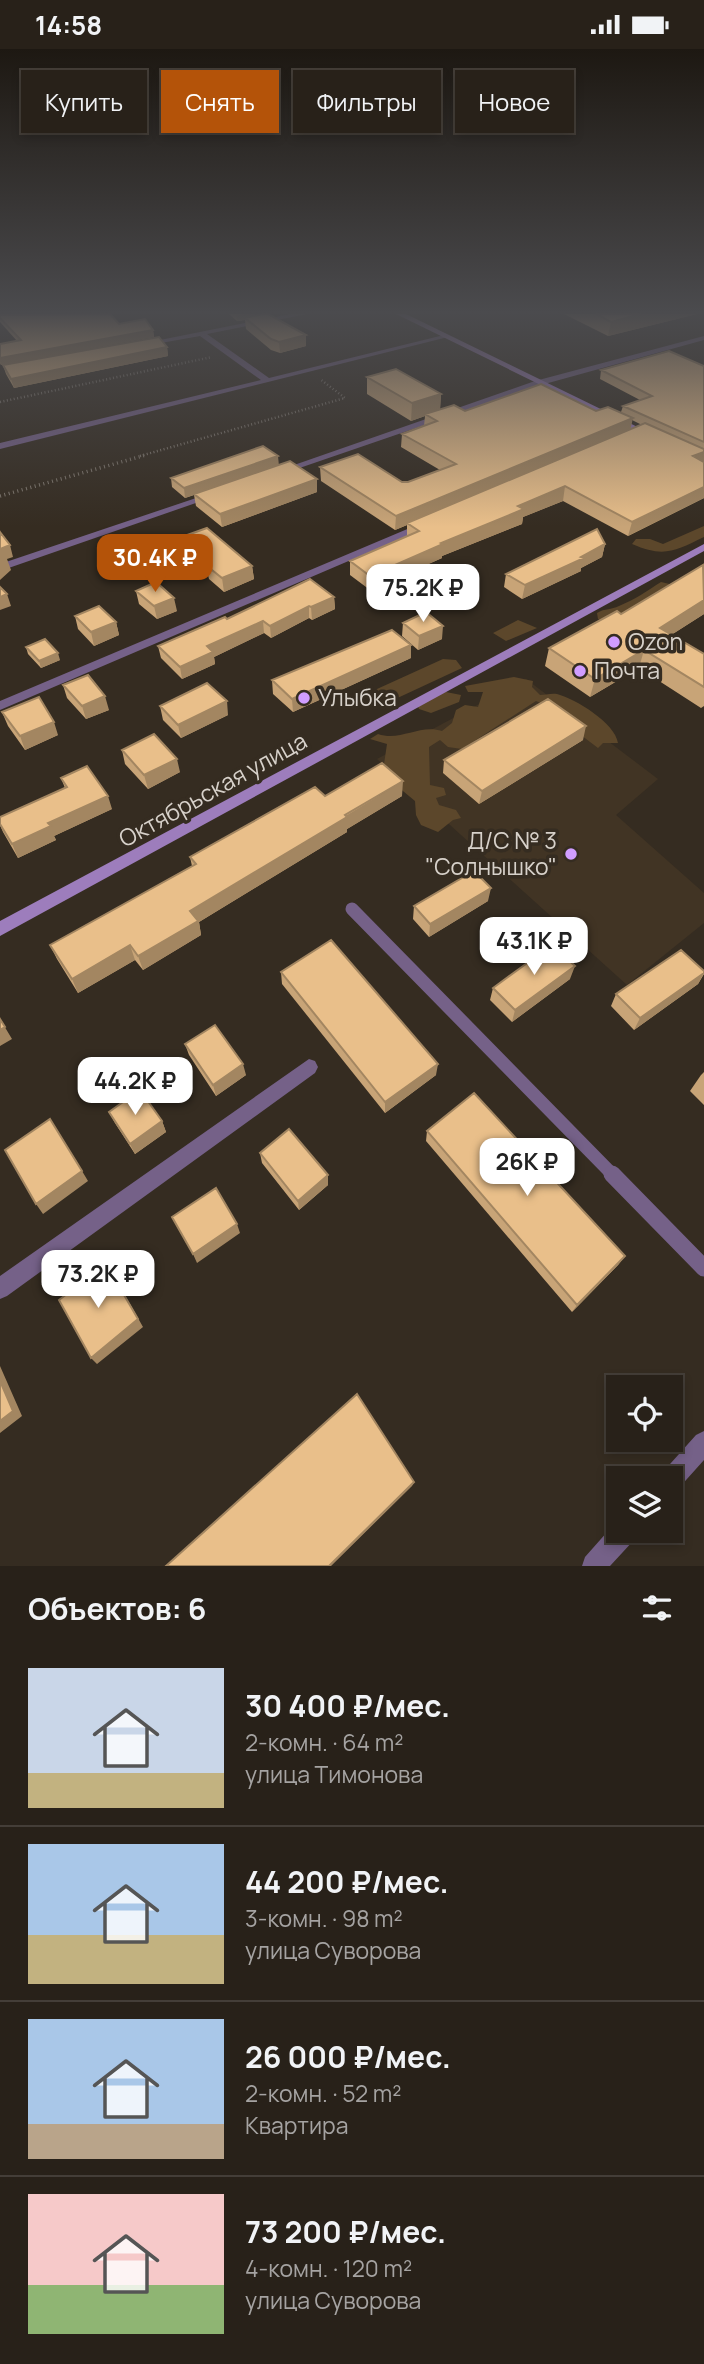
<!DOCTYPE html>
<html lang="ru">
<head>
<meta charset="utf-8">
<style>
  :root { --surface:#282119; --page:#302922; --text:#f1f3f6; --muted:#a5a3a2; --line:#443e38; --accent:#b45309 }
  body { margin:0; font-family:Manrope,sans-serif; background:var(--page); color:var(--text); height:100vh; display:flex; flex-direction:column; font-size:26px; white-space:nowrap }
  * { box-sizing:border-box; margin:0 }
  p { font-size:23px; color:var(--muted) }
  .icon { flex:none; width:38px; height:38px; fill:none; stroke:currentColor; stroke-width:2; stroke-linecap:round; stroke-linejoin:round }
  .map { position:relative; height:1517px; overflow:hidden }
  .side { display:flex; flex-direction:column; background:var(--surface); flex:1 }
  .side>* { flex:none }
  .top-card { position:absolute; left:21px; top:21px; width:663px; height:63px; display:flex; gap:14px }
  .buttons { position:absolute; left:606px; top:1326px; display:grid; gap:14px }
  .buttons a { display:grid; place-items:center; width:77px; height:77px; border-radius:0px; background:var(--surface); box-shadow:0 4px 10px #0003,0 0 0 2px var(--line); font-size:35px }
  .price { position:absolute; translate:-50% -60px; padding:0 16px; border-radius:14px; background:#fff; color:#222; font-size:23px; line-height:46px; filter:drop-shadow(0 2px 4px #0008) }
  .price::after { content:''; position:absolute; left:50%; top:42px; width:21px; height:16px; margin-left:-10px; background:inherit; clip-path:polygon(0 0,100% 0,50% 100%) }
  .price.selected { background:var(--accent); color:#fff }
  ul { padding:0; list-style:none }
  li { display:flex; align-items:center; gap:21px; height:175px; padding:0 28px }
  li+li { border-top:2px solid var(--line) }
  li span { display:grid; place-items:center; flex:none; width:196px; height:140px; border-radius:0px; color:#555 }
  li>.icon { margin-inline-start:auto }
  span .icon { width:84px; height:84px; fill:#fffc; stroke-width:1 }
  li b { font-size:30px }
  h2 { display:flex; justify-content:space-between; align-items:center; height:84px; padding:0 28px; font-size:30px }
  .pill { padding:0 24px; border-radius:0px; background:var(--surface); box-shadow:0 4px 10px #0003,0 0 0 2px var(--line); font-size:24px; line-height:63px }
  .pill.selected { background:var(--accent); color:#fff }
  .status { display:flex; justify-content:space-between; align-items:center; height:49px; padding:0 35px; background:var(--surface); direction:ltr }
  .status svg { height:19px; fill:currentColor }
  .map>svg:first-child { display:block }
</style>
</head>
<body>
<div class="status"><b>14:58</b><svg viewBox="0 0 49 12"><path d="M0 12V9h3v3zM5 12V6h3v6zM10 12V3h3v9zM15 12V0h3v12zM26 1h20v11H26zM47 4h2v5h-2z"/></svg></div>
<div class="map">
<svg width="704" height="1517" viewBox="0 0 704 1517">
  <rect width="100%" height="100%" fill="#352c21"/>
  <path fill="#413424" d="M 526,630 L 658,730 L 616,766 L 704,844 L 704,874 L 627,936 L 377,710 Z"/>
  <path fill="#5c472b" d="M 704,477 L 704,488 C 675,502 664,509 632,495 L 636,490 L 650,490 L 663,495 Z
    M 661,533 L 674,536 L 607,573 L 598,570 L 597,564 C 605,559 611,561 619,557 C 634,551 647,542 661,533 Z
    M 518,571 L 537,579 L 506,592 L 493,584 Z
    M 443,610 L 456,611 L 462,619 L 391,652 L 374,646 L 377,640 Z
    M 514,628 L 533,632 L 532,638 L 540,646 C 545,646 551,644 557,645 C 576,650 615,674 618,694 L 603,694 L 598,699 L 569,677 L 552,659 L 536,652 L 462,700 L 448,698 L 440,691 L 429,698 L 430,736 L 444,739 L 446,746 L 436,749 L 439,756 L 456,761 L 461,769 L 453,771 L 438,783 L 421,776 L 416,766 L 415,752 L 392,733 L 383,722 L 387,695 L 370,690 L 378,685 C 400,693 419,675 442,682 L 452,674 L 456,661 L 465,656 L 478,658 L 483,643 L 468,643 L 465,637 Z
    M 446,643 L 461,646 L 459,653 L 431,664 L 419,660 L 416,652 Z"/>
  <g fill="none" stroke-linecap="round" stroke-linejoin="round">
    <path stroke="#817970" stroke-width="2.5" stroke-dasharray="1 2.5" stroke-linecap="butt" d="M 0,353 L 212,308
      M 140,407 L 345,349 L 320,330"/>
    <path stroke="#817970" stroke-width="3.5" stroke-dasharray="1 3.5" stroke-linecap="butt" d="M 0,447 L 146,406"/>
    <path stroke="#756188" stroke-width="13" d="M 352,860 L 614,1127"/>
    <path stroke="#756188" stroke-width="17" d="M 612,1125 L 704,1219"/>
    <path fill="#756188" fill-rule="evenodd" d="M 290,265 L 307,265 L 207,285 L 269,329 L 444,286 L 448,288 L 0,400 L 0,394 L 261,331 L 200,287 L 144,297 L 140,295 Z
      M 704,287 L 704,291 L 541,336 L 282,425 L 274,423 L 535,332 Z
      M 208,445 L 216,447 L 0,522 L 0,515 Z
      M 424,473 L 429,476 L 428,478 L 0,661 L 0,652 Z
      M 309,1010 L 315,1012 L 318,1018 L 315,1024 L 7,1247 L 0,1250 L 0,1227 Z
      M 704,1382 L 704,1411 L 678,1440 L 670,1444 L 670,1430 L 659,1430 L 662,1424 L 696,1386 Z
      M 616,1473 L 618,1482 L 637,1482 L 634,1491 L 610,1517 L 582,1517 L 585,1508 Z"/>
    <path fill="#9d7dbc" fill-rule="evenodd" d="M 396,265 L 406,265 L 654,386 L 647,388 Z
      M 704,495 L 704,502 L 0,887 L 0,872 Z"/>
  </g>
  <path fill="#c8a477" fill-rule="evenodd" d="M 229,265 L 255,265 L 255,267 L 306,297 L 280,304 L 271,301 L 246,280 L 245,271 L 237,272 Z
    M 564,265 L 697,265 L 608,287 Z
    M 0,266 L 119,275 L 153,281 L 154,288 L 1,316 L 0,314 L 0,295 L 17,292 L 0,273 Z
    M 167,298 L 168,307 L 14,339 L 6,325 L 3,316 Z
    M 704,317 L 704,449 L 628,487 L 563,452 L 523,468 L 522,475 L 442,507 L 442,509 L 370,541 L 350,526 L 350,512 L 407,487 L 407,476 L 395,481 L 321,432 L 320,418 L 402,433 L 408,433 L 440,421 L 401,398 L 402,385 L 424,377 L 425,367 L 411,372 L 367,345 L 367,328 L 441,345 L 440,360 L 465,362 L 596,362 L 621,363 L 623,357 L 640,351 L 600,330 L 601,321 ZM 632,371 L 642,376 L 630,381 Z
    M 279,416 L 317,430 L 317,443 L 222,478 L 196,457 L 194,446 L 185,449 L 172,438 L 171,429 Z
    M 179,489 L 252,517 L 254,530 L 224,543 L 209,530 L 208,526 L 181,502 Z
    M 605,495 L 602,508 L 581,519 L 581,522 L 522,550 L 504,538 L 506,525 Z
    M 704,517 L 704,565 L 671,586 L 704,605 L 704,657 L 701,659 L 639,619 L 590,648 L 545,617 L 549,599 L 621,565 Z
    M 136,542 L 177,562 L 157,570 L 139,555 Z
    M 334,548 L 335,560 L 312,571 L 309,569 L 271,589 L 264,584 L 214,608 L 215,615 L 182,630 L 161,609 L 158,597 L 227,570 Z
    M 75,567 L 116,573 L 119,586 L 94,597 L 78,580 Z
    M 403,574 L 442,590 L 418,601 L 402,587 Z
    M 26,598 L 60,611 L 41,619 L 28,605 Z
    M 411,609 L 293,663 L 273,645 L 272,631 Z
    M 63,636 L 109,661 L 86,670 L 67,649 Z
    M 160,657 L 228,666 L 181,689 L 163,671 Z
    M 2,663 L 58,686 L 25,701 L 8,677 Z
    M 583,691 L 479,755 L 443,724 L 444,711 Z
    M 122,701 L 180,723 L 148,740 L 125,715 Z
    M 61,729 L 112,760 L 54,787 L 56,791 L 18,809 L 3,783 L 0,776 L 0,768 L 65,739 Z
    M 325,747 L 402,747 L 347,780 L 347,783 L 199,873 L 201,886 L 143,921 L 135,911 L 78,944 L 57,910 L 50,896 L 192,817 L 190,808 Z
    M 488,852 L 429,888 L 413,870 L 414,857 Z
    M 704,922 L 704,925 L 698,935 L 634,981 L 611,957 L 616,945 Z
    M 281,923 L 436,1026 L 385,1064 L 282,935 Z
    M 570,930 L 512,973 L 490,951 L 493,939 Z
    M 185,995 L 246,1026 L 216,1047 L 189,1006 Z
    M 704,1023 L 704,1056 L 690,1042 L 701,1026 Z
    M 109,1063 L 162,1072 L 166,1083 L 135,1105 L 115,1074 Z
    M 427,1082 L 625,1207 L 618,1216 L 572,1263 L 426,1092 Z
    M 260,1104 L 328,1136 L 299,1161 L 262,1114 Z"/>
  <path fill="#a38661" d="M 243,265 L 255,265 L 256,269 L 245,269 L 245,271 L 237,272 L 236,267 Z
    M 641,265 L 697,265 L 608,287 L 611,273 Z
    M 153,281 L 154,288 L 1,316 L 0,313 L 0,309 Z
    M 306,286 L 306,297 L 280,304 L 279,293 Z
    M 167,298 L 168,307 L 14,339 L 11,330 Z
    M 441,345 L 440,362 L 425,365 L 425,367 L 411,372 L 412,354 Z
    M 633,369 L 630,382 L 407,474 L 407,476 L 395,481 L 396,467 Z
    M 704,403 L 704,412 L 703,415 L 693,407 Z
    M 278,407 L 279,417 L 185,449 L 184,439 Z
    M 317,430 L 317,443 L 222,478 L 220,465 Z
    M 565,437 L 563,452 L 523,468 L 522,475 L 442,507 L 442,509 L 370,541 L 370,527 L 518,457 Z
    M 704,438 L 704,449 L 628,487 L 632,473 Z
    M 605,495 L 602,508 L 581,519 L 581,522 L 522,550 L 525,536 Z
    M 10,496 L 13,508 L 7,510 L 11,521 L 0,531 L 0,500 Z
    M 252,517 L 254,530 L 224,543 L 222,529 Z
    M 7,545 L 11,557 L 0,561 L 0,548 Z
    M 334,548 L 335,560 L 312,571 L 311,558 Z
    M 174,549 L 177,562 L 157,570 L 154,557 Z
    M 704,551 L 704,565 L 654,597 L 660,579 Z
    M 309,557 L 309,569 L 271,589 L 270,577 Z
    M 263,572 L 264,584 L 214,608 L 215,615 L 182,630 L 180,618 L 207,597 Z
    M 116,573 L 119,586 L 94,597 L 91,583 Z
    M 443,577 L 442,590 L 418,601 L 419,587 Z
    M 411,596 L 411,609 L 293,663 L 292,650 Z
    M 644,601 L 639,619 L 590,648 L 595,630 Z
    M 58,604 L 60,611 L 41,619 L 39,612 Z
    M 105,647 L 109,661 L 86,670 L 82,657 Z
    M 227,652 L 228,666 L 181,689 L 178,676 Z
    M 54,673 L 58,686 L 25,701 L 20,687 Z
    M 586,677 L 583,691 L 479,755 L 482,742 Z
    M 177,710 L 180,723 L 148,740 L 144,726 Z
    M 403,732 L 402,747 L 347,780 L 347,783 L 199,873 L 201,886 L 143,921 L 138,907 L 190,862 Z
    M 108,747 L 112,760 L 54,787 L 56,791 L 18,809 L 12,795 L 48,774 Z
    M 491,839 L 488,852 L 429,888 L 430,875 Z
    M 130,896 L 135,911 L 78,944 L 72,930 Z
    M 575,917 L 570,930 L 512,973 L 515,961 Z
    M 704,924 L 698,935 L 634,981 L 640,969 Z
    M 0,970 L 12,990 L 0,997 Z
    M 243,1015 L 246,1026 L 216,1047 L 213,1036 Z
    M 438,1015 L 436,1026 L 385,1064 L 385,1053 Z
    M 162,1072 L 166,1083 L 135,1105 L 130,1095 Z
    M 82,1122 L 88,1132 L 43,1165 L 36,1155 Z
    M 328,1126 L 328,1136 L 299,1161 L 298,1152 Z
    M 237,1175 L 240,1184 L 197,1214 L 193,1205 Z
    M 625,1207 L 618,1216 L 572,1263 L 577,1256 Z
    M 106,1215 L 112,1223 L 143,1278 L 97,1315 L 91,1309 Z
    M 0,1317 L 22,1367 L 0,1384 Z
    M 414,1433 L 412,1437 L 331,1517 L 329,1517 Z"/>
  <path fill="#e9bf8a" stroke="#a38661" stroke-width="2" d="M 110,265 L 119,275 L 145,270 L 153,281 L 0,309 L 0,295 L 21,291 L 0,269 L 0,266 Z
    M 263,265 L 268,265 L 306,286 L 279,293 L 271,290 L 245,269 Z
    M 596,265 L 641,265 L 611,273 Z
    M 159,288 L 167,298 L 11,330 L 3,316 Z
    M 669,302 L 704,317 L 704,393 L 623,357 L 652,347 L 601,321 Z
    M 396,320 L 441,345 L 412,354 L 367,328 Z
    M 541,335 L 596,362 L 608,358 L 633,369 L 396,467 L 320,418 L 358,405 L 402,433 L 408,433 L 456,415 L 402,385 L 437,372 L 425,365 L 454,356 L 465,362 Z
    M 645,374 L 704,400 L 704,403 L 693,407 L 704,413 L 704,438 L 632,473 L 565,437 L 518,457 L 524,460 L 441,494 L 443,495 L 370,527 L 350,512 L 419,482 L 407,474 Z
    M 263,397 L 278,407 L 184,439 L 171,429 Z
    M 290,412 L 317,430 L 220,465 L 194,445 Z
    M 207,479 L 252,517 L 222,529 L 207,517 L 209,516 L 179,489 Z
    M 597,480 L 605,495 L 581,508 L 584,509 L 525,536 L 506,525 Z
    M 0,483 L 10,496 L 0,500 Z
    M 703,516 L 704,551 L 660,579 L 704,605 L 704,638 L 644,601 L 595,630 L 549,599 L 617,562 L 621,565 Z
    M 310,530 L 334,548 L 311,558 L 309,557 L 270,577 L 263,572 L 207,597 L 213,603 L 180,618 L 158,597 L 225,568 L 227,570 Z
    M 156,533 L 174,549 L 154,557 L 136,542 Z
    M 0,538 L 7,545 L 0,548 Z
    M 99,557 L 116,573 L 91,583 L 75,567 Z
    M 426,563 L 443,577 L 419,587 L 403,574 Z
    M 392,581 L 411,596 L 292,650 L 272,631 Z
    M 45,590 L 58,604 L 39,612 L 26,598 Z
    M 88,626 L 105,647 L 82,657 L 63,636 Z
    M 207,634 L 227,652 L 178,676 L 160,657 Z
    M 39,648 L 54,673 L 20,687 L 2,663 Z
    M 548,650 L 586,677 L 482,742 L 444,711 Z
    M 154,685 L 177,710 L 144,726 L 122,701 Z
    M 382,714 L 403,732 L 345,766 L 347,768 L 190,862 L 198,872 L 138,907 L 130,896 L 72,930 L 50,896 L 196,815 L 190,808 L 315,738 L 325,747 Z
    M 87,717 L 108,747 L 48,774 L 51,777 L 12,795 L 0,775 L 0,768 L 67,738 L 61,729 Z
    M 474,822 L 491,839 L 430,875 L 414,857 Z
    M 331,891 L 438,1015 L 385,1053 L 281,923 Z
    M 552,896 L 575,917 L 515,961 L 493,939 Z
    M 681,901 L 704,922 L 704,924 L 640,969 L 616,945 Z
    M 0,970 L 5,978 L 0,981 Z
    M 215,976 L 243,1015 L 213,1036 L 185,995 Z
    M 140,1041 L 162,1072 L 130,1095 L 109,1063 Z
    M 474,1044 L 625,1207 L 577,1256 L 427,1082 Z
    M 50,1070 L 82,1122 L 36,1155 L 5,1101 Z
    M 289,1080 L 328,1126 L 298,1152 L 260,1104 Z
    M 216,1139 L 237,1175 L 193,1205 L 172,1168 Z
    M 106,1215 L 138,1270 L 91,1309 L 59,1251 Z
    M 0,1332 L 13,1362 L 0,1372 Z
    M 357,1345 L 414,1433 L 329,1517 L 166,1517 Z"/>
  <linearGradient id="sky" x2="0" y2="1"><stop stop-color="#1d1812"/><stop offset="0.55" stop-color="#4b4b4e"/><stop offset="1" stop-color="#4b4b4e" stop-opacity="0"/></linearGradient>
  <rect width="704" height="478" fill="url(#sky)"/>
  <g fill="#d09dff" stroke="#352c21" stroke-width="2.5">
    <circle cx="614" cy="593" r="7"/>
    <circle cx="580" cy="622" r="7"/>
    <circle cx="304" cy="649" r="7"/>
    <circle cx="571" cy="805" r="7"/>
  </g>
  <g text-anchor="middle" stroke-width="7" stroke-linejoin="round" paint-order="stroke">
    <g font-size="23" fill="#d7d1ca" stroke="#352c21" text-anchor="start">
      <text x="628" y="601">Ozon</text>
      <text x="594" y="630">Почта</text>
      <text x="318" y="657">Улыбка</text>
      <text x="557" y="800" text-anchor="end">Д/С № 3<tspan x="557" dy="26">"Солнышко"</tspan></text>
    </g>
    <g font-size="23" fill="#d7d1ca" stroke="#352c21">
      <text transform="translate(213 741) rotate(-29)" y="8">Октябрьская улица</text>
    </g>
  </g>
</svg>
<div class="buttons">
<a><svg class="icon" aria-label="locate" viewBox="0 0 24 24"><circle cx="12" cy="12" r="6"/><path d="M12 2v4M12 18v4M2 12h4M18 12h4"/></svg></a>
<a><svg class="icon" aria-label="layers" viewBox="0 0 24 24"><path d="M12 4l9 5-9 5-9-5zM3 14l9 5 9-5"/></svg></a>
</div>
<b class="price selected" style="left:155px;top:545px">30.4K ₽</b>
<b class="price" style="left:423px;top:575px">75.2K ₽</b>
<b class="price" style="left:534px;top:928px">43.1K ₽</b>
<b class="price" style="left:135px;top:1068px">44.2K ₽</b>
<b class="price" style="left:527px;top:1149px">26K ₽</b>
<b class="price" style="left:98px;top:1261px">73.2K ₽</b>
<div class="top-card">
<a class="pill">Купить</a>
<a class="pill selected">Снять</a>
<a class="pill">Фильтры</a>
<a class="pill">Новое</a>
</div>
</div>
<section class="side">
<h2>Объектов: 6<svg class="icon" aria-label="filters" viewBox="0 0 24 24"><path d="M4 7h16M4 17h16"/><circle cx="9" cy="7" r="2"/><circle cx="15" cy="17" r="2"/></svg></h2>
<ul>
<li><span style="background:linear-gradient(#c9d6e8 75%,#c2b280 0)"><svg class="icon" aria-label="home" viewBox="0 0 24 24"><path d="M3 11l9-7 9 7M6 9v11h12V9"/></svg></span><div><b>30 400 ₽/мес.</b><p>2-комн. · 64 m²</p><p>улица Тимонова</p></div></li>
<li><span style="background:linear-gradient(#a9c7e8 65%,#c2b280 0)"><svg class="icon" aria-label="home" viewBox="0 0 24 24"><path d="M3 11l9-7 9 7M6 9v11h12V9"/></svg></span><div><b>44 200 ₽/мес.</b><p>3-комн. · 98 m²</p><p>улица Суворова</p></div></li>
<li><span style="background:linear-gradient(#a9c7e8 75%,#b9a48a 0)"><svg class="icon" aria-label="home" viewBox="0 0 24 24"><path d="M3 11l9-7 9 7M6 9v11h12V9"/></svg></span><div><b>26 000 ₽/мес.</b><p>2-комн. · 52 m²</p><p>Квартира</p></div></li>
<li><span style="background:linear-gradient(#f6c9c9 65%,#8fb573 0)"><svg class="icon" aria-label="home" viewBox="0 0 24 24"><path d="M3 11l9-7 9 7M6 9v11h12V9"/></svg></span><div><b>73 200 ₽/мес.</b><p>4-комн. · 120 m²</p><p>улица Суворова</p></div></li>
</ul>
</section>
</body>
</html>
